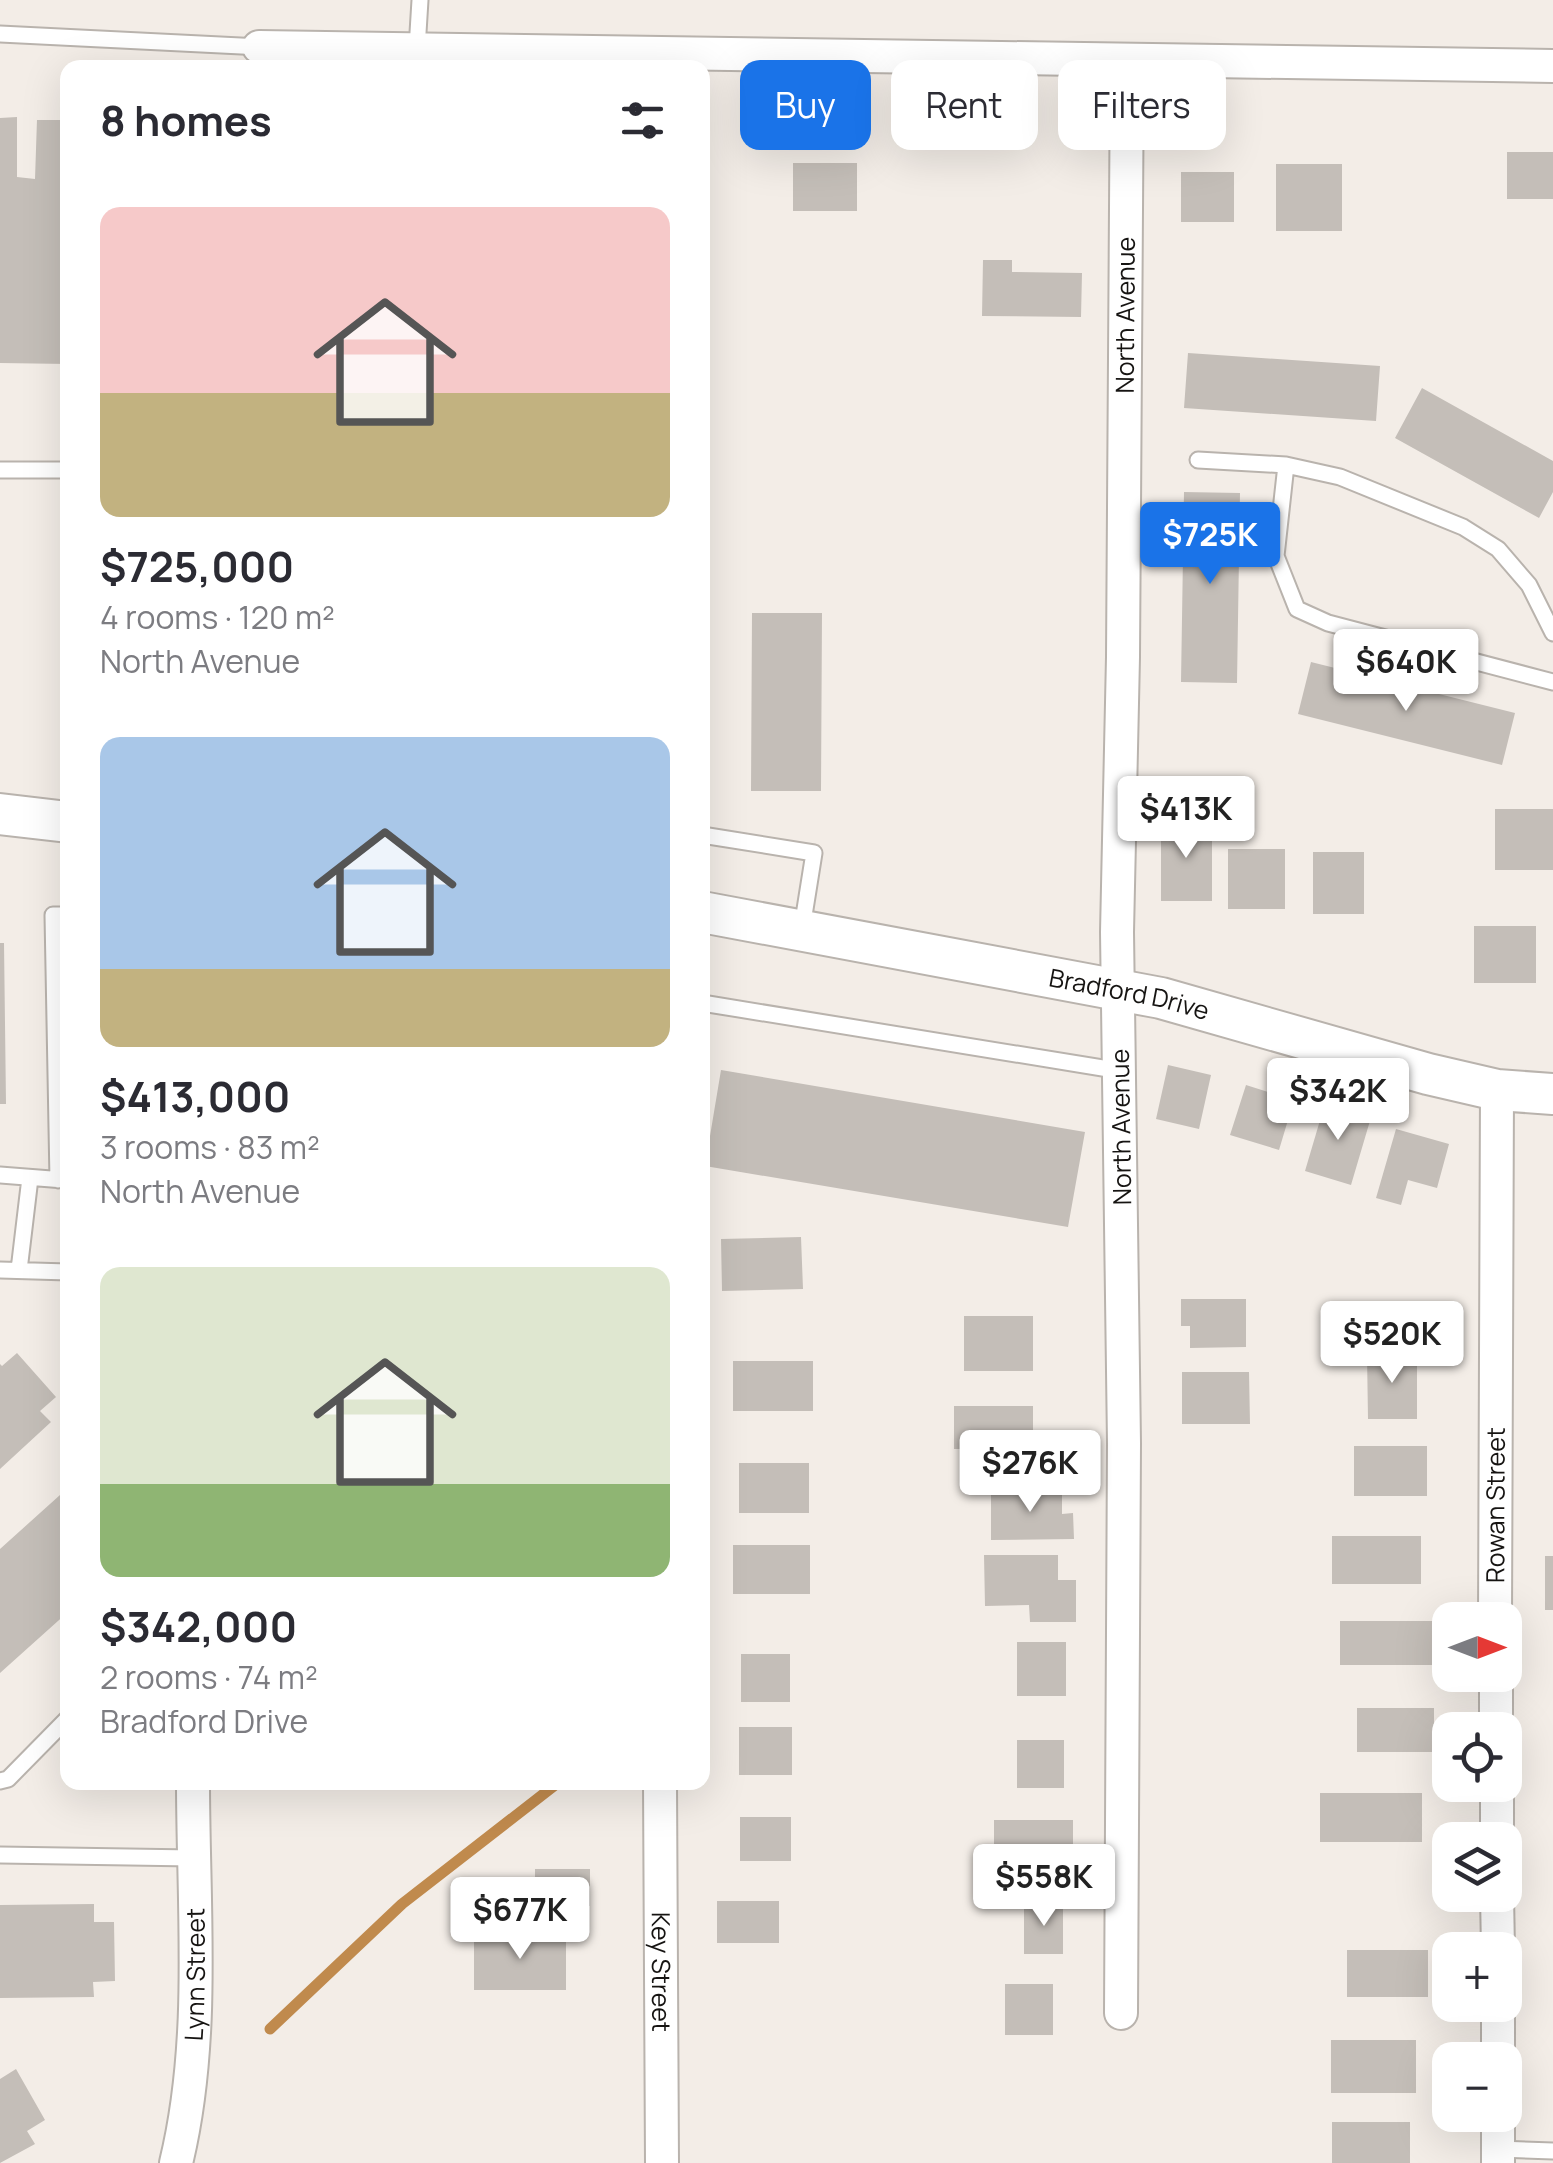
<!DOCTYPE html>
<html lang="en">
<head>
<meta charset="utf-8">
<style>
  :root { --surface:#fff; --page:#f2f2f3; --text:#2b2b33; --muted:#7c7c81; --accent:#1a73e8 }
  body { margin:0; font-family:Manrope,sans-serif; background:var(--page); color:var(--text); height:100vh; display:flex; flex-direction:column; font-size:38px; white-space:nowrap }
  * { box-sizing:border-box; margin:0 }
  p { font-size:32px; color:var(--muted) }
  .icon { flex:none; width:55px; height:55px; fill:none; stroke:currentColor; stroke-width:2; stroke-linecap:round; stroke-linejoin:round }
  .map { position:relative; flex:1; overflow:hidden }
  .drawer { position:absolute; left:60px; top:60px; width:650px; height:1730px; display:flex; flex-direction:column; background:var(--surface); border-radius:20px; box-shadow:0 10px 40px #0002 }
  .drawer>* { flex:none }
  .top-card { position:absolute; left:740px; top:60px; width:662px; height:90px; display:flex; gap:20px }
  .needle { width:65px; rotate:90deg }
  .controls { position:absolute; left:1432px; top:1602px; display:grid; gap:20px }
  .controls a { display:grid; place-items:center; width:90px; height:90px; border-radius:20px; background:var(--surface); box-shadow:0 10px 40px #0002; font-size:50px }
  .price { position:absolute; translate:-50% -85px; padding:0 22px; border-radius:10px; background:#fff; color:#222; font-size:32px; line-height:65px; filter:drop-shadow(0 2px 5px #0008) }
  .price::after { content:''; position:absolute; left:50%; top:60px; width:30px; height:22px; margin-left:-15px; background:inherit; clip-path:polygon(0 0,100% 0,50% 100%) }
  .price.on { background:var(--accent); color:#fff }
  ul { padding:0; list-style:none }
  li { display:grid; align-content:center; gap:20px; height:530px; padding:0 40px }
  li span { display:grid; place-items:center; height:310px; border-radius:20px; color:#555 }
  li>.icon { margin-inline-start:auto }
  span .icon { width:180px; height:180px; fill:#fffc; stroke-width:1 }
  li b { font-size:42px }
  h2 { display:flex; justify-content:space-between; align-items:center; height:120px; padding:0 40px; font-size:42px }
  .pill { padding:0 35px; border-radius:20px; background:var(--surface); box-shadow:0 10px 40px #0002; font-size:35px; line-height:90px }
  .pill.on { background:var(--accent); color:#fff }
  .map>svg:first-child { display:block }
</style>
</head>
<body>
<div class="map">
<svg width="1553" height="2163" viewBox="0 0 1553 2163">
  <rect width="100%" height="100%" fill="#f3ede7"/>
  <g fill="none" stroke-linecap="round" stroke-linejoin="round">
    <path stroke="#c08a4d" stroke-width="11" d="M 270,2029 L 402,1904 L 559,1782"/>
  </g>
  <path fill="#c4beb8" d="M 17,117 L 17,177 L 35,179 L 37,120 L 68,120 L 68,364 L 0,363 L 0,118 Z
    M 1507,152 L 1553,152 L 1553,199 L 1507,199 Z
    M 793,163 L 857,163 L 857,211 L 793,211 Z
    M 1276,164 L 1342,164 L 1342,231 L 1276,231 Z
    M 1181,172 L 1234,172 L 1234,222 L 1181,222 Z
    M 983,260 L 1012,260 L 1012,272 L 1082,273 L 1081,317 L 982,316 Z
    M 1188,353 L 1380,366 L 1376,421 L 1184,408 Z
    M 1422,388 L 1553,461 L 1553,492 L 1539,518 L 1395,438 Z
    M 1184,492 L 1240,493 L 1237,683 L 1181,682 Z
    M 752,613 L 822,613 L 821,791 L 751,791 Z
    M 1311,662 L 1515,713 L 1502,765 L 1298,714 Z
    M 1495,809 L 1553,809 L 1553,870 L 1495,870 Z
    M 1161,821 L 1212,821 L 1212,901 L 1161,901 Z
    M 1228,849 L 1285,849 L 1285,909 L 1228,909 Z
    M 1313,852 L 1364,852 L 1364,914 L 1313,914 Z
    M 1474,926 L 1536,926 L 1536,983 L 1474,983 Z
    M 0,943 L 4,943 L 6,1104 L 0,1104 Z
    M 1168,1065 L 1211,1075 L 1199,1129 L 1156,1119 Z
    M 721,1070 L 1085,1132 L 1068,1227 L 705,1166 Z
    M 1246,1085 L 1294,1100 L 1279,1150 L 1230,1135 Z
    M 1326,1100 L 1372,1114 L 1351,1185 L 1305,1171 Z
    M 1396,1129 L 1449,1144 L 1437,1188 L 1408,1180 L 1401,1205 L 1376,1198 Z
    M 801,1237 L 803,1289 L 722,1291 L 721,1239 Z
    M 1181,1299 L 1246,1299 L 1246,1347 L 1190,1348 L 1190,1326 L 1181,1326 Z
    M 964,1316 L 1033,1316 L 1033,1371 L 964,1371 Z
    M 17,1353 L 56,1397 L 40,1411 L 51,1422 L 0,1469 L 0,1364 L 2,1366 Z
    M 1367,1354 L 1417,1354 L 1417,1419 L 1368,1419 Z
    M 733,1361 L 813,1361 L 813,1411 L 733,1411 Z
    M 1182,1372 L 1249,1372 L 1250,1424 L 1182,1424 Z
    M 954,1406 L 1033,1406 L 1033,1449 L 954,1449 Z
    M 1354,1446 L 1427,1446 L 1427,1496 L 1354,1496 Z
    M 739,1463 L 809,1463 L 809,1513 L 739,1513 Z
    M 1062,1489 L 1062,1514 L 1073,1513 L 1074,1539 L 991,1540 L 991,1490 Z
    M 60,1495 L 68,1503 L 68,1612 L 0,1673 L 0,1549 Z
    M 1332,1536 L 1421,1536 L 1421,1584 L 1332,1584 Z
    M 733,1545 L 810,1545 L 810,1594 L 733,1594 Z
    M 984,1555 L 1058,1555 L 1058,1580 L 1076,1580 L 1076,1622 L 1030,1622 L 1029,1605 L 985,1606 Z
    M 1545,1556 L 1553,1556 L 1553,1610 L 1545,1610 Z
    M 1340,1621 L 1434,1621 L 1434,1665 L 1340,1665 Z
    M 1017,1642 L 1066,1642 L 1066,1696 L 1017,1696 Z
    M 741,1654 L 790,1654 L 790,1702 L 741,1702 Z
    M 1357,1708 L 1434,1708 L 1434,1752 L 1357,1752 Z
    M 739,1727 L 792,1727 L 792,1775 L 739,1775 Z
    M 1017,1740 L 1064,1740 L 1064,1788 L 1017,1788 Z
    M 1320,1793 L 1422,1793 L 1422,1842 L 1320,1842 Z
    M 740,1817 L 791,1817 L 791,1861 L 740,1861 Z
    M 994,1820 L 1073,1820 L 1073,1871 L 994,1871 Z
    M 535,1869 L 590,1869 L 590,1906 L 535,1906 Z
    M 717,1901 L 779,1901 L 779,1943 L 717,1943 Z
    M 1024,1903 L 1063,1903 L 1063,1954 L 1024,1954 Z
    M 94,1904 L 94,1922 L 114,1922 L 115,1981 L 93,1982 L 94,1997 L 0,1998 L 0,1905 Z
    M 474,1933 L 566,1933 L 566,1990 L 474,1990 Z
    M 1347,1950 L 1428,1950 L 1428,1997 L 1347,1997 Z
    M 1005,1984 L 1053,1984 L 1053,2035 L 1005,2035 Z
    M 1331,2040 L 1416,2040 L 1416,2093 L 1331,2093 Z
    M 16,2069 L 45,2120 L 27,2131 L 35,2144 L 0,2163 L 0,2079 Z
    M 1332,2122 L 1410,2122 L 1410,2163 L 1332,2163 Z"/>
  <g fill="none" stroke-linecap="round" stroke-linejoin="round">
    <defs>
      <path id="service" d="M 0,34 L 259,47
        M 417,49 L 420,0
        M 1198,460 L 1286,465 L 1340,477 L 1463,527 L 1498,549 L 1529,585 L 1553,633
        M 1286,465 L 1276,556 L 1297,609 L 1328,623 L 1553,682
        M 0,470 L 68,470
        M 702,835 L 814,853 L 802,928
        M 702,1003 L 1121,1071
        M 0,1175 L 64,1180
        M 58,1180 L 53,915 L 68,915
        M 0,1270 L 68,1272
        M 19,1270 L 30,1178
        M 0,1781 L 8,1779 L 68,1718
        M 0,1855 L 193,1858
        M 1498,2149 L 1553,2151"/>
      <g id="minor">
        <path d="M 259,47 L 1553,66"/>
        <path id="s1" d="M 1495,1620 L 1497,1090"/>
        <path d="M 1496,1675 L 1496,1730"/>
        <path id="s2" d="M 660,1782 L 662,2163"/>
        <path d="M 1497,1785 L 1497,1840"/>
        <path d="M 1497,1895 L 1498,1950"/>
        <path d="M 1498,2005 L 1498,2060"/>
        <path id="s3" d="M 1121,2013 L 1124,1443 L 1117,932 L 1123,657 L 1127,60"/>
        <path d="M 1498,2115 L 1498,2163"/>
        <path id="s4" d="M 176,2163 C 206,2040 193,1908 193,1782"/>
      </g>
      <g id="tertiary">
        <path d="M 0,814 L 68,822"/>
        <path id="s5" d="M 702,912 L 1161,998 L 1428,1074 L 1497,1090 L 1553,1094"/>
      </g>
    </defs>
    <use href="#service" stroke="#b9b3ad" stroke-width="19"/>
    <use href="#minor" stroke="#b9b3ad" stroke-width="36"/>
    <use href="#tertiary" stroke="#b9b3ad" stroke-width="44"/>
    <use href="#service" stroke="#fff" stroke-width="15"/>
    <use href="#minor" stroke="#fff" stroke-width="32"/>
    <use href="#tertiary" stroke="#fff" stroke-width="40"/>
  </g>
  <g text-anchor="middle" stroke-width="8" stroke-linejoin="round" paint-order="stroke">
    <g font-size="25" fill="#161412" stroke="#fff">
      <text dy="9" stroke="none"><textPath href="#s3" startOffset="1698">North Avenue</textPath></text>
      <text dy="9" stroke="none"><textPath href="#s5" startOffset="435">Bradford Drive</textPath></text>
      <text transform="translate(1121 1127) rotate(-91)" y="9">North Avenue</text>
      <text dy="9" stroke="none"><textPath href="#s1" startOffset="115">Rowan Street</textPath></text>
      <text dy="9" stroke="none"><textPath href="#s2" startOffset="190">Key Street</textPath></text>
      <text dy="9" stroke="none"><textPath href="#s4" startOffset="190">Lynn Street</textPath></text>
    </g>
  </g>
</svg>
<div class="controls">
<a><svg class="needle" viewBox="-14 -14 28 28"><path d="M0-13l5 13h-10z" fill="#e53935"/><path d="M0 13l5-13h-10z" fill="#7c7c81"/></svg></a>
<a><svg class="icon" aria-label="locate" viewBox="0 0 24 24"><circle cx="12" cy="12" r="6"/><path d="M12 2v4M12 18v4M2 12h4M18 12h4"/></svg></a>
<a><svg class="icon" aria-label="layers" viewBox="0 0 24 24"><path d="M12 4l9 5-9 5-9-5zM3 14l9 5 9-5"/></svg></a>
<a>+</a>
<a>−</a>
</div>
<b class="price on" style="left:1210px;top:587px">$725K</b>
<b class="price" style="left:1406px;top:714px">$640K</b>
<b class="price" style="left:1186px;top:861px">$413K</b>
<b class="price" style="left:1338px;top:1143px">$342K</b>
<b class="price" style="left:1392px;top:1386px">$520K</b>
<b class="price" style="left:1030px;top:1515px">$276K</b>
<b class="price" style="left:1044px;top:1929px">$558K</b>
<b class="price" style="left:520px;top:1962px">$677K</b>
<div class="top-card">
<a class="pill on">Buy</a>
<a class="pill">Rent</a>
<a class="pill">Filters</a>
</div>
<section class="drawer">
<h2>8 homes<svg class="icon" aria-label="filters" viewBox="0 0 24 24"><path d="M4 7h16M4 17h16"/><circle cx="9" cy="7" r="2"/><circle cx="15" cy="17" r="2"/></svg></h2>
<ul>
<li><span style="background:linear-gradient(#f6c9c9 60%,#c2b280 0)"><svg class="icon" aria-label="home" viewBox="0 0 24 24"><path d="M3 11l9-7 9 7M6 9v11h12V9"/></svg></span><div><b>$725,000</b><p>4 rooms · 120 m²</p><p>North Avenue</p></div></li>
<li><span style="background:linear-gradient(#a9c7e8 75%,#c2b280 0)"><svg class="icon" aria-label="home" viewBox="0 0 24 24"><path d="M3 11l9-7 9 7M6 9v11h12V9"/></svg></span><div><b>$413,000</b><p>3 rooms · 83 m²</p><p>North Avenue</p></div></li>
<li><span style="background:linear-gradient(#dfe7d0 70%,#8fb573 0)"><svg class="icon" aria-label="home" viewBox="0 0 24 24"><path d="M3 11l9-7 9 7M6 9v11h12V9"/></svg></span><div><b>$342,000</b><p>2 rooms · 74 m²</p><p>Bradford Drive</p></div></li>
</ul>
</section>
</div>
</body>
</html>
